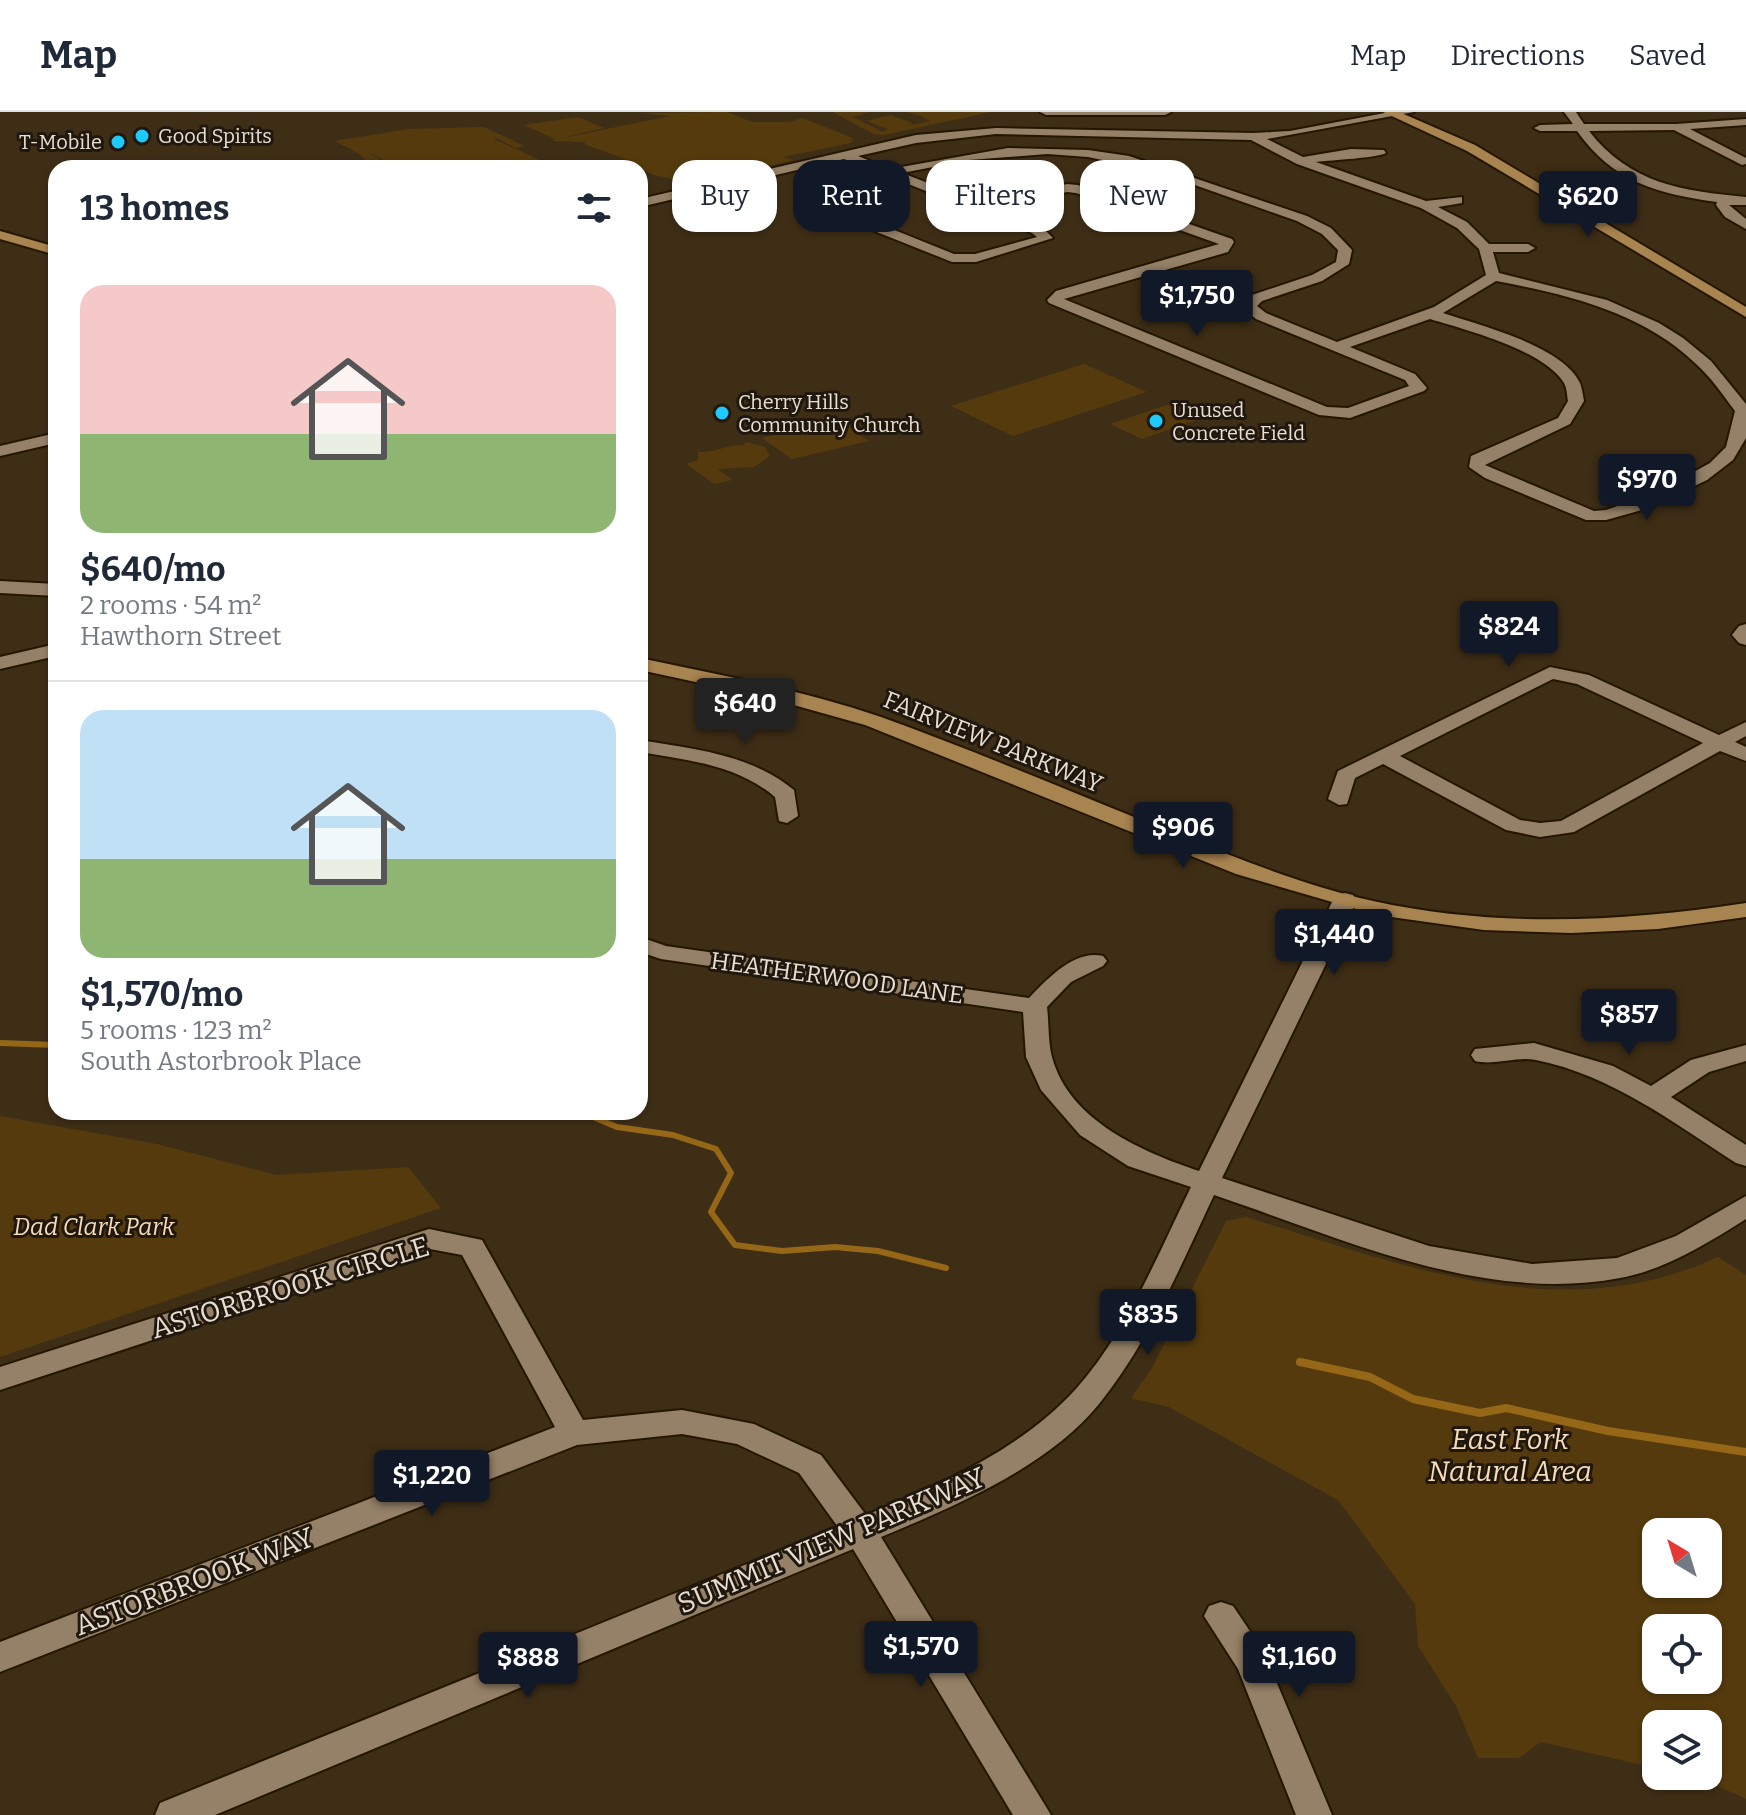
<!DOCTYPE html>
<html lang="en">
<head>
<meta charset="utf-8">
<style>
  :root { --surface:#fff; --page:#f2f2f3; --text:#1f2937; --muted:#747a83; --line:#e0e1e3; --accent:#111827 }
  body { margin:0; font-family:Bitter,serif; background:var(--page); color:var(--text); height:100vh; display:flex; flex-direction:column; font-size:30px; white-space:nowrap }
  * { box-sizing:border-box; margin:0 }
  p { font-size:26px; color:var(--muted) }
  .icon { flex:none; width:44px; height:44px; fill:none; stroke:currentColor; stroke-width:2; stroke-linecap:round; stroke-linejoin:round }
  .map { position:relative; flex:1; overflow:hidden }
  .drawer { position:absolute; left:48px; top:48px; width:600px; height:960px; display:flex; flex-direction:column; background:var(--surface); border-radius:24px; box-shadow:0 2px 6px #0004 }
  .drawer>* { flex:none }
  .hud { position:absolute; left:672px; top:48px; width:760px; height:72px; display:flex; gap:16px }
  .needle { width:52px; rotate:322deg }
  .fabs { position:absolute; left:1642px; top:1406px; display:grid; gap:16px }
  .fabs a { display:grid; place-items:center; width:80px; height:80px; border-radius:16px; background:var(--surface); box-shadow:0 2px 6px #0004; font-size:40px }
  .price { position:absolute; translate:-50% -68px; padding:0 18px; border-radius:8px; background:var(--accent); color:#fff; font-size:26px; line-height:52px; filter:drop-shadow(0 2px 4px #0008) }
  .price::after { content:''; position:absolute; left:50%; top:48px; width:24px; height:18px; margin-left:-12px; background:inherit; clip-path:polygon(0 0,100% 0,50% 100%) }
  .price.selected { background:#222; color:#fff }
  ul { padding:0; list-style:none }
  li { display:grid; align-content:center; gap:16px; height:424px; padding:0 32px }
  li+li { border-top:2px solid var(--line) }
  li span { display:grid; place-items:center; height:248px; border-radius:24px; color:#555 }
  li>.icon { margin-inline-start:auto }
  span .icon { width:144px; height:144px; fill:#fffc; stroke-width:1 }
  li b { font-size:34px }
  h2 { display:flex; justify-content:space-between; align-items:center; height:96px; padding:0 32px; font-size:34px }
  .chip { padding:0 28px; border-radius:24px; background:var(--surface); box-shadow:0 2px 6px #0004; font-size:28px; line-height:72px }
  .chip.selected { background:var(--accent); color:#fff }
  header { display:flex; align-items:center; gap:48px; box-sizing:border-box; height:112px; padding:0 40px; background:var(--surface); border-bottom:2px solid var(--line) }
  header strong { font-size:38px }
  nav { display:flex; gap:44px; margin-inline-start:auto; font-size:28px }
  .map>svg:first-child { display:block }
</style>
</head>
<body>
<header>
<strong>Map</strong>
<nav><a>Map</a><a>Directions</a><a>Saved</a></nav>
</header>
<div class="map">
<svg width="1746" height="1703" viewBox="0 0 1746 1703">
  <rect width="100%" height="100%" fill="#3f2e16"/>
  <path fill="#553a0d" fill-rule="evenodd" d="M 727,0 L 752,10 L 790,10 L 802,6 L 853,26 L 851,31 L 783,45 L 794,48 L 695,72 L 654,63 L 627,51 L 630,49 L 584,32 L 586,30 L 552,29 L 555,27 L 524,13 L 578,5 L 604,16 L 558,27 L 670,4 L 639,1 Z
    M 833,0 L 869,0 L 853,5 L 883,20 L 888,17 L 866,9 L 891,3 L 912,11 L 911,13 L 930,9 L 921,4 L 907,0 L 991,0 L 884,23 L 873,22 Z
    M 484,15 L 524,34 L 516,36 L 496,26 L 494,27 L 557,56 L 399,56 L 365,38 L 382,49 L 367,54 C 365,40 346,36 335,29 L 408,17 Z
    M 1084,252 L 1147,280 L 1013,324 L 951,294 Z
    M 1170,292 L 1202,306 L 1142,327 L 1110,312 Z
    M 838,308 L 869,329 L 792,347 L 762,326 Z
    M 746,330 L 765,335 L 770,344 L 754,355 L 718,357 L 732,368 L 714,372 L 686,352 L 698,348 L 698,340 C 714,341 726,333 743,333 Z
    M 0,1004 L 157,1032 L 276,1063 L 408,1055 L 441,1096 L 0,1245 Z
    M 1246,1105 C 1401,1152 1560,1218 1718,1145 L 1746,1163 L 1746,1687 L 1709,1670 L 1685,1664 L 1708,1664 L 1708,1612 L 1656,1612 L 1656,1656 L 1541,1630 L 1519,1646 L 1478,1646 L 1456,1594 L 1418,1534 L 1415,1492 L 1338,1388 L 1169,1295 L 1131,1286 L 1151,1258 L 1226,1109 ZM 1708,1420 L 1708,1472 L 1656,1472 L 1656,1420 ZM 1656,1516 L 1708,1516 L 1708,1568 L 1656,1568 Z"/>
  <g fill="none" stroke-linecap="round" stroke-linejoin="round">
    <path stroke="#956717" stroke-width="6" d="M 0,931 L 56,933
      M 581,1000 L 617,1015 L 673,1023 L 716,1037 L 731,1061 L 711,1100 L 735,1133 L 782,1139 L 835,1135 L 878,1139 L 946,1156"/>
    <path stroke="#956717" stroke-width="8" d="M 1300,1250 L 1370,1265 L 1413,1287 L 1480,1301 L 1506,1296 L 1608,1319 L 1746,1340"/>
    <defs>
      <path id="minor" d="M 1040,0 L 1171,0 L 1165,3 L 1046,3 Z
        M 1390,0 L 1414,0 L 1267,27 L 1303,45 L 1351,37 L 1384,38 L 1386,41 C 1377,46 1332,48 1316,50 L 1426,89 L 1462,85 L 1462,91 L 1438,95 L 1467,110 L 1489,132 L 1528,132 L 1535,136 L 1528,140 L 1493,140 L 1499,161 L 1607,188 L 1659,211 L 1683,226 L 1711,249 L 1746,292 L 1746,326 L 1733,348 L 1707,368 L 1649,396 L 1606,408 L 1586,408 L 1485,366 L 1469,355 L 1471,344 L 1558,306 L 1568,289 C 1567,284 1567,276 1564,271 C 1544,238 1466,218 1430,207 L 1350,235 L 1415,262 L 1427,276 L 1424,279 L 1350,306 L 1319,303 L 1049,191 L 1047,188 L 1056,179 L 1219,132 L 1076,81 L 1067,80 L 997,98 L 1042,115 L 1053,126 L 976,150 L 952,150 L 799,89 L 800,79 L 876,60 L 844,47 L 640,95 L 640,87 L 916,23 L 996,16 L 1253,21 L 1290,19 ZM 996,22 L 1251,28 L 1297,52 L 1421,96 L 1457,116 L 1479,137 L 1486,163 L 1434,195 L 1337,230 L 1266,201 L 1257,194 L 1262,189 L 1322,169 L 1349,152 L 1352,138 L 1331,116 L 1307,104 L 1129,44 L 1088,38 L 1008,36 L 890,57 L 858,44 L 916,31 ZM 1047,42 L 1088,45 L 1155,59 L 1297,109 L 1322,122 L 1338,138 L 1336,150 L 1312,163 L 1252,183 L 1241,194 L 1256,207 L 1405,268 L 1409,274 L 1348,296 L 1327,295 L 1064,187 L 1228,140 L 1234,130 L 1232,127 L 1078,73 L 1067,72 L 985,93 L 902,61 L 969,48 ZM 888,64 L 1032,121 L 1037,125 L 975,142 L 954,142 L 810,84 ZM 1496,169 C 1566,182 1642,200 1695,251 C 1711,265 1723,283 1735,299 L 1726,335 L 1710,351 L 1657,380 L 1606,398 L 1594,399 L 1485,353 L 1570,312 L 1584,289 C 1583,284 1582,276 1580,271 C 1563,234 1479,213 1443,201 Z
        M 1564,0 L 1576,0 L 1584,12 L 1676,12 L 1746,7 L 1746,13 L 1690,17 L 1746,46 L 1746,52 L 1742,53 L 1674,18 L 1589,19 C 1630,72 1683,79 1746,85 L 1746,93 L 1729,93 L 1746,107 L 1746,117 L 1725,105 L 1716,93 L 1717,90 C 1658,82 1613,70 1577,19 L 1540,19 L 1534,16 L 1540,13 L 1573,12 Z
        M 56,321 L 56,331 L 0,344 L 0,334 Z
        M 0,469 L 56,472 L 56,484 L 0,481 Z
        M 1746,512 L 1746,533 L 1739,531 L 1732,523 L 1739,514 Z
        M 56,532 L 56,544 L 0,557 L 0,545 Z
        M 1550,555 L 1589,563 L 1719,623 L 1746,610 L 1746,624 L 1735,630 L 1746,635 L 1746,649 L 1720,639 L 1574,720 L 1540,725 L 1506,718 L 1383,652 L 1355,666 L 1347,692 L 1339,693 L 1328,687 L 1338,659 ZM 1553,567 L 1577,572 L 1703,631 L 1561,709 L 1540,711 L 1520,708 L 1400,644 Z
        M 640,628 C 694,637 750,642 794,678 L 798,704 L 787,711 L 779,709 L 775,685 C 737,653 688,648 640,640 Z
        M 1345,781 L 1353,783 L 1357,788 L 1222,1066 L 1429,1134 L 1532,1152 L 1617,1146 L 1676,1124 L 1746,1084 L 1746,1107 C 1708,1131 1665,1158 1620,1166 C 1482,1192 1342,1126 1214,1083 C 1180,1155 1149,1230 1099,1292 C 1048,1355 953,1395 881,1425 L 1051,1703 L 1013,1703 L 853,1437 L 215,1703 L 155,1703 L 160,1691 L 838,1415 L 799,1361 L 737,1332 L 682,1322 L 577,1333 L 0,1560 L 0,1530 L 555,1315 L 462,1143 L 430,1137 L 0,1278 L 0,1255 L 429,1117 L 482,1128 L 583,1308 L 682,1298 L 754,1312 L 821,1343 L 866,1403 C 940,1373 1020,1338 1075,1278 C 1127,1220 1157,1144 1191,1075 L 1128,1054 L 1080,1023 L 1041,978 L 1026,945 L 1023,900 L 661,847 L 640,840 L 640,825 L 666,834 L 1029,886 C 1047,867 1075,837 1103,844 L 1107,849 L 1103,854 L 1071,870 L 1047,895 C 1049,911 1048,930 1052,945 C 1069,1009 1143,1040 1199,1059 L 1333,788 L 1337,783 Z
        M 1534,931 L 1613,954 L 1651,974 L 1691,948 L 1746,933 L 1746,949 L 1709,960 L 1671,985 L 1746,1033 L 1746,1054 L 1736,1051 C 1674,1011 1611,963 1536,948 C 1516,944 1495,954 1475,949 L 1471,943 L 1475,937 Z
        M 1221,1490 L 1233,1494 L 1264,1540 L 1332,1703 L 1296,1703 L 1238,1557 L 1204,1504 L 1209,1494 Z"/>
      <path id="major" d="M 1383,0 L 1399,0 L 1475,33 L 1746,195 L 1746,205 L 1467,39 Z
        M 0,119 L 56,135 L 56,143 L 0,127 Z
        M 640,546 C 720,563 803,578 881,605 C 981,641 1080,684 1179,723 C 1242,748 1306,774 1373,789 C 1496,816 1623,810 1746,791 L 1746,805 L 1658,817 L 1571,821 L 1484,818 L 1377,803 L 1236,762 L 865,613 L 765,585 L 640,558 Z"/>
    </defs>
    <use href="#minor" stroke="#251600" stroke-width="4"/>
    <use href="#major" stroke="#251600" stroke-width="4"/>
    <use href="#minor" fill="#958167" fill-rule="evenodd"/>
    <use href="#major" fill="#a88450" fill-rule="evenodd"/>
  </g>
  <g fill="#1dc9fd" stroke="#20180e" stroke-width="3">
    <circle cx="142" cy="24" r="8"/>
    <circle cx="118" cy="30" r="8"/>
    <circle cx="722" cy="301" r="8"/>
    <circle cx="1156" cy="309" r="8"/>
  </g>
  <g text-anchor="middle" stroke-width="6" stroke-linejoin="round" paint-order="stroke">
    <g font-size="20" fill="#e8ded0" stroke="#20180e" text-anchor="start">
      <text x="158" y="31">Good Spirits</text>
      <text x="102" y="37" text-anchor="end">T-Mobile</text>
      <text x="738" y="297">Cherry Hills<tspan x="738" dy="23">Community Church</tspan></text>
      <text x="1172" y="305">Unused<tspan x="1172" dy="23">Concrete Field</tspan></text>
    </g>
    <g font-size="24" fill="#e8ded0" stroke="#20180e">
      <text transform="translate(993 630) rotate(22)" y="8">FAIRVIEW PARKWAY</text>
      <text transform="translate(837 866) rotate(8)" y="8">HEATHERWOOD LANE</text>
    </g>
    <g font-size="24" font-style="italic" fill="#f5dbb7" stroke="#20180e">
      <text x="94" y="1123">Dad Clark Park</text>
    </g>
    <g font-size="28" fill="#e8ded0" stroke="#20180e">
      <text transform="translate(290 1175) rotate(-17)" y="10">ASTORBROOK CIRCLE</text>
      <text transform="translate(831 1428) rotate(-23)" y="10">SUMMIT VIEW PARKWAY</text>
      <text transform="translate(194 1469) rotate(-21)" y="10">ASTORBROOK WAY</text>
    </g>
    <g font-size="28" font-style="italic" fill="#f5dbb7" stroke="#20180e">
      <text x="1510" y="1337">East Fork<tspan x="1510" dy="32">Natural Area</tspan></text>
    </g>
  </g>
</svg>
<div class="fabs">
<a><svg class="needle" viewBox="-14 -14 28 28"><path d="M0-13l5 13h-10z" fill="#e53935"/><path d="M0 13l5-13h-10z" fill="#747a83"/></svg></a>
<a><svg class="icon" aria-label="locate" viewBox="0 0 24 24"><circle cx="12" cy="12" r="6"/><path d="M12 2v4M12 18v4M2 12h4M18 12h4"/></svg></a>
<a><svg class="icon" aria-label="layers" viewBox="0 0 24 24"><path d="M12 4l9 5-9 5-9-5zM3 14l9 5 9-5"/></svg></a>
</div>
<b class="price" style="left:1588px;top:127px">$620</b>
<b class="price" style="left:1197px;top:226px">$1,750</b>
<b class="price" style="left:1647px;top:410px">$970</b>
<b class="price" style="left:1509px;top:557px">$824</b>
<b class="price selected" style="left:745px;top:634px">$640</b>
<b class="price" style="left:1183px;top:758px">$906</b>
<b class="price" style="left:1334px;top:865px">$1,440</b>
<b class="price" style="left:1629px;top:945px">$857</b>
<b class="price" style="left:1148px;top:1245px">$835</b>
<b class="price" style="left:432px;top:1406px">$1,220</b>
<b class="price" style="left:921px;top:1577px">$1,570</b>
<b class="price" style="left:1299px;top:1587px">$1,160</b>
<b class="price" style="left:528px;top:1588px">$888</b>
<div class="hud">
<a class="chip">Buy</a>
<a class="chip selected">Rent</a>
<a class="chip">Filters</a>
<a class="chip">New</a>
</div>
<section class="drawer">
<h2>13 homes<svg class="icon" aria-label="filters" viewBox="0 0 24 24"><path d="M4 7h16M4 17h16"/><circle cx="9" cy="7" r="2"/><circle cx="15" cy="17" r="2"/></svg></h2>
<ul>
<li><span style="background:linear-gradient(#f6c9c9 60%,#8fb573 0)"><svg class="icon" aria-label="home" viewBox="0 0 24 24"><path d="M3 11l9-7 9 7M6 9v11h12V9"/></svg></span><div><b>$640/mo</b><p>2 rooms · 54 m²</p><p>Hawthorn Street</p></div></li>
<li><span style="background:linear-gradient(#bfe0f5 60%,#8fb573 0)"><svg class="icon" aria-label="home" viewBox="0 0 24 24"><path d="M3 11l9-7 9 7M6 9v11h12V9"/></svg></span><div><b>$1,570/mo</b><p>5 rooms · 123 m²</p><p>South Astorbrook Place</p></div></li>
</ul>
</section>
</div>
</body>
</html>
